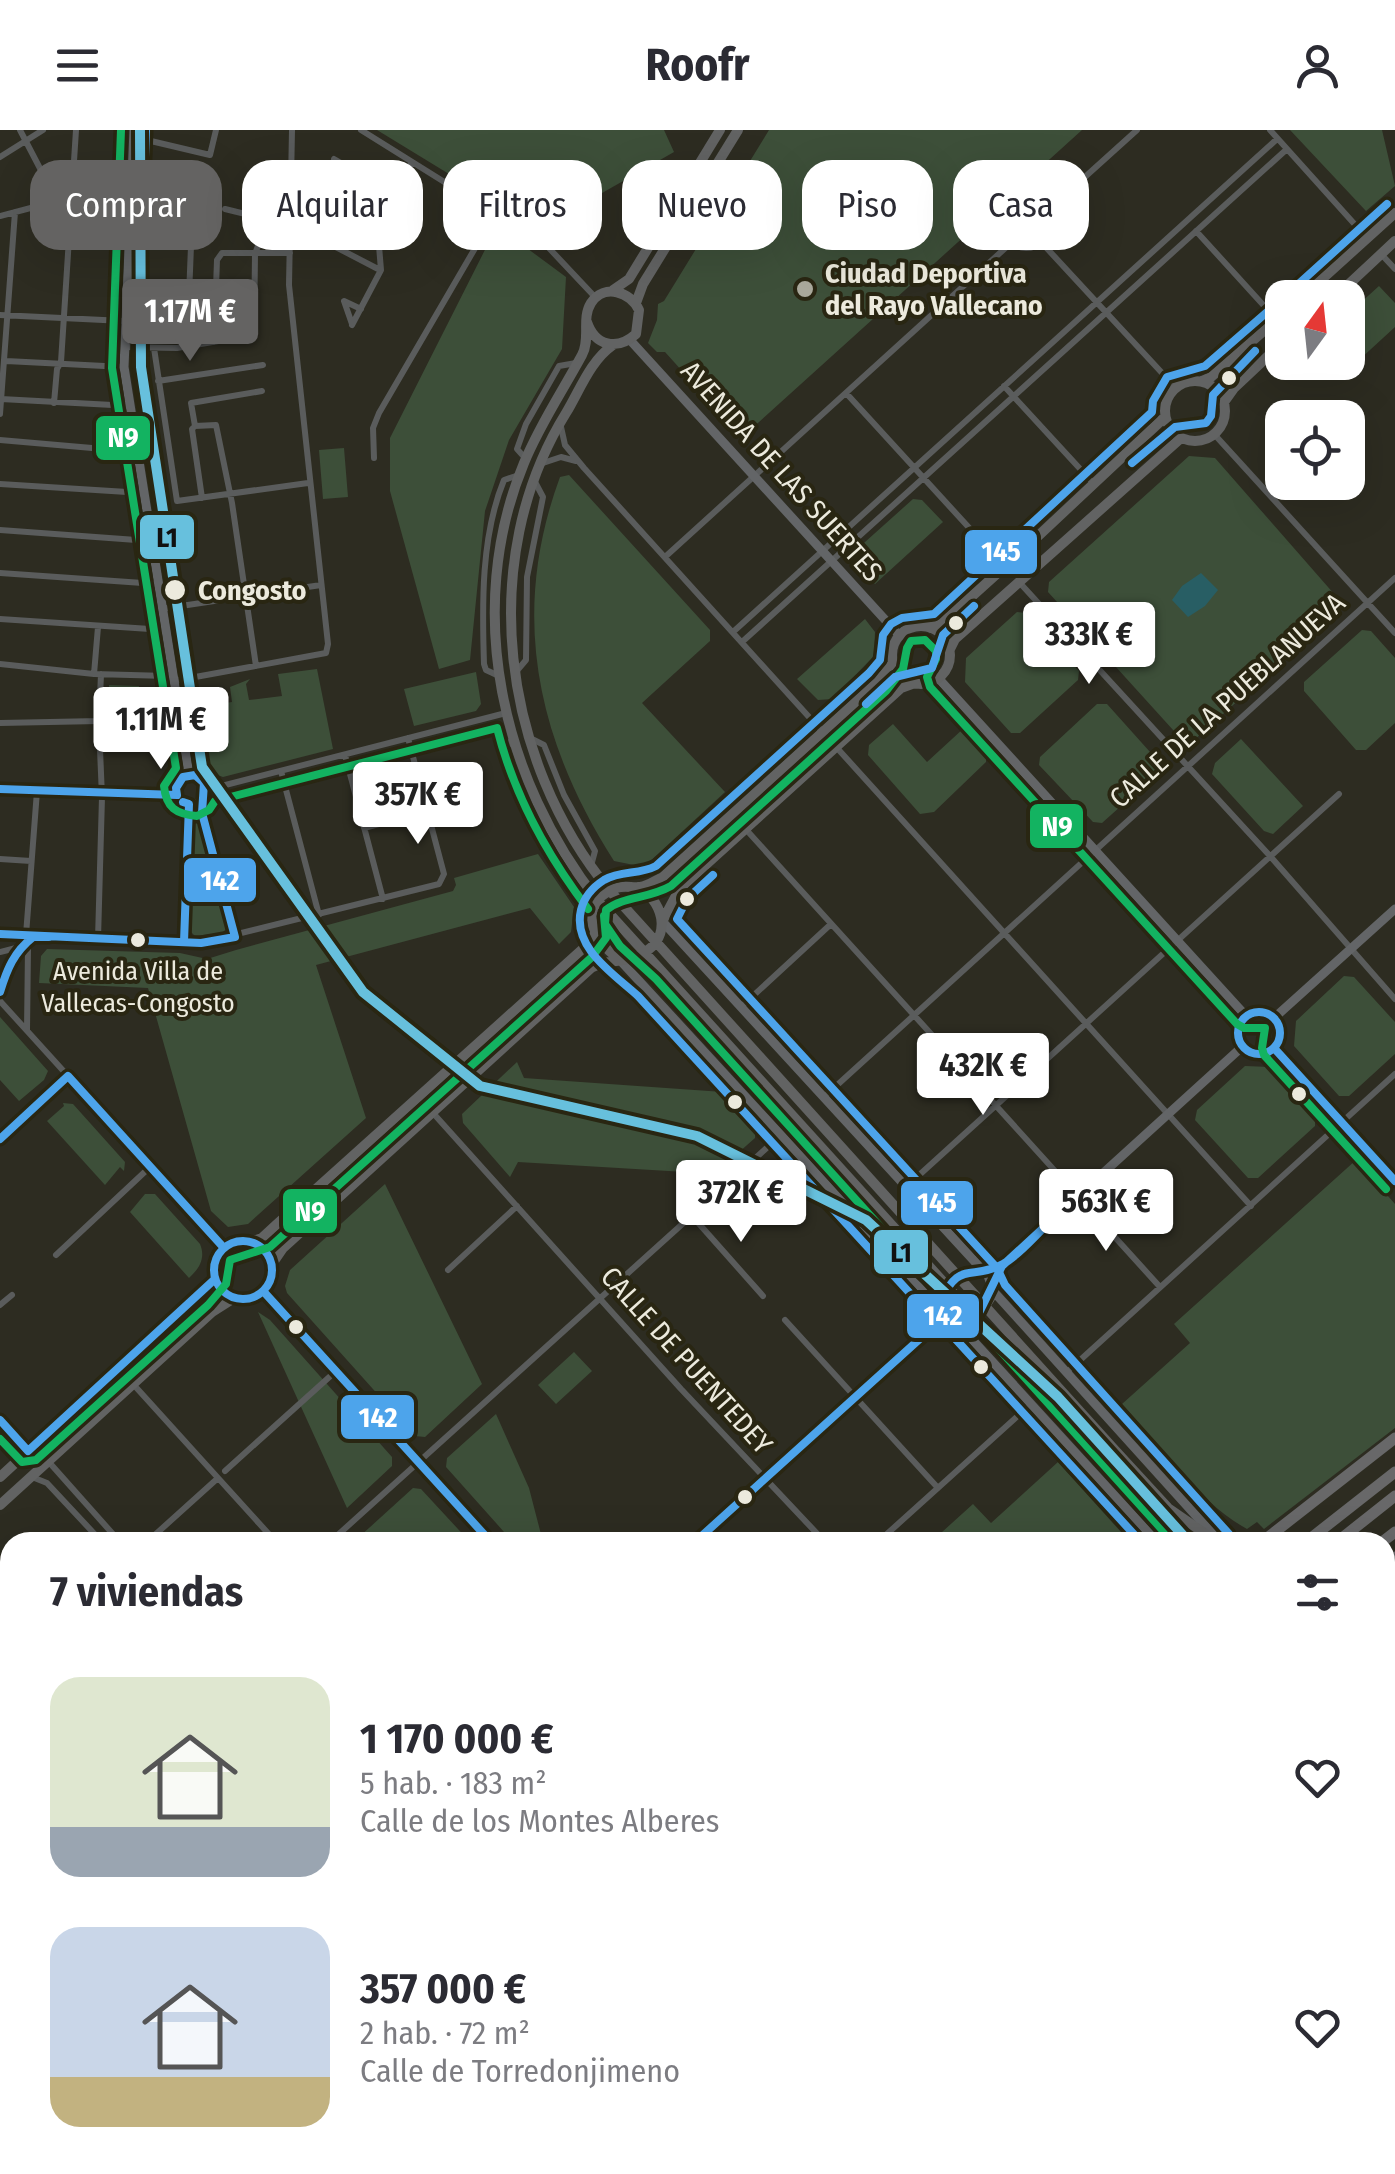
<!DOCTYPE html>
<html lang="es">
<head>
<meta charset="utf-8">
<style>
  :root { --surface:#fff; --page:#f7f7f7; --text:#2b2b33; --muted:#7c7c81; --accent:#646362 }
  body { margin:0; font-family:"Fira Sans Condensed",sans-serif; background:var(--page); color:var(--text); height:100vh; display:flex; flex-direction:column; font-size:38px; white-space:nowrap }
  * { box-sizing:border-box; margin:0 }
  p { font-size:32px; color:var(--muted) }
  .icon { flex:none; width:55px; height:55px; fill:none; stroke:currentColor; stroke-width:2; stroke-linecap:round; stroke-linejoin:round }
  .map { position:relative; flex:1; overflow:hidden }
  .drawer { position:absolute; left:0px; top:1402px; width:1395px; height:642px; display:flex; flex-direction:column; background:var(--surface); border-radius:30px 30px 0 0; box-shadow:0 10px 40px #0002 }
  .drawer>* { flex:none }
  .banner { position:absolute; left:30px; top:30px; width:1335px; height:90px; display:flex; gap:20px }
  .needle { width:65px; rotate:15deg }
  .buttons { position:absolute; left:1265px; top:150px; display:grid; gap:20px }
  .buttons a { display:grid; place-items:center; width:100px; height:100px; border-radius:20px; background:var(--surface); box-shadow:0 10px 40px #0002; font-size:50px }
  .price { position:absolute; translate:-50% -85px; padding:0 22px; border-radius:10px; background:#fff; color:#222; font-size:32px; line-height:65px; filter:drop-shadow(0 2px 5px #0008) }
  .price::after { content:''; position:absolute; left:50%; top:60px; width:30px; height:22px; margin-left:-15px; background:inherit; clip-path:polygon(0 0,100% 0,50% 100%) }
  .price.selected { background:var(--accent); color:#fff }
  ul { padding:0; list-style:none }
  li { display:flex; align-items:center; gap:30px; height:250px; padding:0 50px }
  li span { display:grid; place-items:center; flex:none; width:280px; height:200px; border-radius:30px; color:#555 }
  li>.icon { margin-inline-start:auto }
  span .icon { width:120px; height:120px; fill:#fffc; stroke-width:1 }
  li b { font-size:42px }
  h2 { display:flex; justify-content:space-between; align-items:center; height:120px; padding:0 50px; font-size:42px }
  .pill { padding:0 35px; border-radius:30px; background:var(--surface); box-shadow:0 10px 40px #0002; font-size:35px; line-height:90px }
  .pill.selected { background:var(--accent); color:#fff }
  header { display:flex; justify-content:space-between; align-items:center; height:130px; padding:0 50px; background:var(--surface); font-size:45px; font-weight:700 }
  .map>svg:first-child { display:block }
</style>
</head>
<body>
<header><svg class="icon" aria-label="menu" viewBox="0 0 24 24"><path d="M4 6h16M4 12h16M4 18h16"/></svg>Roofr<svg class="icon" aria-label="person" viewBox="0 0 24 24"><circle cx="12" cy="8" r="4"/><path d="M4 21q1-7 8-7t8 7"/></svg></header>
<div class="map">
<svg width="1395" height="2044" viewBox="0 0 1395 2044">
  <rect width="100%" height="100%" fill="#2d2c21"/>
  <path fill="#3d4f39" d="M 377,0 L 664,0 L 674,22 L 539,99 Z
    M 769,0 L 1082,0 L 748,302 L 738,303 L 665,222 L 657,222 L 648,213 L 657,190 L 658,174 L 664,171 Z
    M 1290,0 L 1382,0 L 1395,56 L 1366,81 Z
    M 497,96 L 566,147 L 562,219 L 509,310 L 485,381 L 470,530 L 439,539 L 390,361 L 390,308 Z
    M 1379,156 L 1395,173 L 1395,197 L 1358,231 L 1348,219 L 1348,184 Z
    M 344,318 L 348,367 L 323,369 L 319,320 Z
    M 1189,326 L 1215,328 L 1342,473 L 1341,478 L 1193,611 L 1183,611 L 1048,462 L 1049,452 Z
    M 569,345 L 710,500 L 710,511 L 642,573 L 725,662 L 644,737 L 614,731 C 537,610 509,485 560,347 Z
    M 913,369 L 922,370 L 943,392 L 875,454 L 854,431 L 855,421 Z
    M 1017,482 L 1026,483 L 1079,541 L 1078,550 L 1020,603 L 1011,603 L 965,552 L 966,528 Z
    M 865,489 L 875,502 L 874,526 L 832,569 L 818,570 L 797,549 Z
    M 1362,500 L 1371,501 L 1395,528 L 1395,593 L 1366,620 L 1356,620 L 1304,561 L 1304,552 Z
    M 317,539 L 333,619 L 223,647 L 212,643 L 206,635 L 190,563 L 200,561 L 204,576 L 232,572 L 230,557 L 250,549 L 246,554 L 249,570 L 282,566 L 278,544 Z
    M 476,542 L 481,574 L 476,581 L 414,596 L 404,559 Z
    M 109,555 L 139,556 L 138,588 L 107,587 Z
    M 1097,574 L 1107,574 L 1159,632 L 1159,642 L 1102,693 L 1093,692 L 1039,635 L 1040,627 Z
    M 893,594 L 927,632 L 964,598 L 986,622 L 986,632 L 934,682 L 920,684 L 868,625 L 869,615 Z
    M 1241,609 L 1303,676 L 1273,704 L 1264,701 L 1212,644 L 1215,633 Z
    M 199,679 L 227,798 L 222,803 L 195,806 L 190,801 L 192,680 Z
    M 538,724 L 574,777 L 571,802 L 559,814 L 530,778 L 316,835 L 366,988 L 248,1094 L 228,1097 L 211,1081 L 148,858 L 39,853 L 41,826 L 47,819 L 180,823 L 207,829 L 236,820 L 453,761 L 456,755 L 454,748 Z
    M 1344,846 L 1354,847 L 1395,892 L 1395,924 L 1349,966 L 1339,966 L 1294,916 L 1296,891 Z
    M 0,887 L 48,941 L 44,950 L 19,971 L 0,950 Z
    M 517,932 L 524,948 L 723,962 L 755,998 L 755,1008 L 703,1054 L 702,1043 L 518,1032 L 510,1047 L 463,993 L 462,984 Z
    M 1245,936 L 1270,937 L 1315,987 L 1315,996 L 1258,1048 L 1248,1048 L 1195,990 L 1197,980 Z
    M 63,973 L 73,974 L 125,1032 L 124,1041 L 120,1037 L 105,1055 L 47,991 L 64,976 Z
    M 1356,1030 L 1395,1074 L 1395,1298 L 1264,1399 L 1257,1392 L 1247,1399 C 1199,1373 1159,1314 1122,1274 L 1190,1213 L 1174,1194 Z
    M 385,1054 L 482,1254 L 425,1307 L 415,1306 L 287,1163 L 285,1156 L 290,1140 Z
    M 145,1064 L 155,1064 L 200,1114 C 206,1128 199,1139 189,1148 L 130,1082 Z
    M 258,1182 L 270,1190 L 392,1327 L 392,1336 L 347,1378 Z
    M 574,1222 L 592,1241 L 556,1274 L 538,1255 Z
    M 496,1284 L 529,1358 L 543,1412 L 513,1412 L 446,1337 L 447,1328 Z
    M 1058,1332 L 1130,1412 L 931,1412 L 973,1374 L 991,1393 Z
    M 413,1358 L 421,1359 L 470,1412 L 360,1412 L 358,1408 Z
    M 1395,1467 L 1395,1575 L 1385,1564 L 1385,1475 Z
    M 1385,1693 L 1395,1703 L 1395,1791 L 1385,1800 Z
    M 847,2035 L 1033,2035 L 1041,2044 L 857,2044 Z"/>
  <path fill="#285e64" d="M 1201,443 L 1218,460 L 1205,476 L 1188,487 L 1172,470 L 1182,456 Z"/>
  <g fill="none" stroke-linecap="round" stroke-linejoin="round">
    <path stroke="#5a5c5c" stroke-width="6" d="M 20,0 L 57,71
      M 361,0 L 547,116 L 595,167
      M 1270,0 L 1367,108
      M 134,7 L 210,25 L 216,0
      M 0,27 L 43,0
      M 334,29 L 393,63
      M 330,68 L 377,92
      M1003 95a23 23 0 1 1 46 0a23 23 0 1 1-46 0Z
      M 1045,83 L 1137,0
      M 0,86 L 57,71 L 130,74
      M 1196,101 L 1276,189
      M 1041,112 L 1175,257
      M 328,113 L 380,140
      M 1381,124 L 1395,139
      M 0,185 L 124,191
      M 352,194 L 344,171 L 361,179
      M 352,195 L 381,140 L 377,92 L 412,32
      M 214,212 L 217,130 L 222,123 L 290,123
      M 187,216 L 191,116
      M 124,217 L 177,218 L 254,205 L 255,124 L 266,94 L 262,88 L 225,79
      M 154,218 L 177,371 L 308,353
      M 6,231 L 124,237
      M 158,251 L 263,235
      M 1004,256 L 1094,354
      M 846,263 L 1004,436
      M 1,269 L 131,276
      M 54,273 L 57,239 L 61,232 L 76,0
      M 0,284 L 15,82
      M 195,296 L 191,273 L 262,261
      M 561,297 L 565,315 L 584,338 L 1251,1076
      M 1214,304 L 1395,503
      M 0,310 L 138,322
      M 374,328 L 373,298 L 379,283 L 495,84
      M 526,329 L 517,319 L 526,294 L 559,236 L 576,233
      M 540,334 L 561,327 L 576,331
      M 0,354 L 143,363
      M 202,368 L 192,299 L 195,296 L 216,295 L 232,373 L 256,536
      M 0,400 L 150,411
      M 665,427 L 1012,112
      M 0,443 L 157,454
      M 1019,452 L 1270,726 L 1395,869
      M 161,479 L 321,455
      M 0,489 L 165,500
      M 733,502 L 1277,9
      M 742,512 L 1287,19
      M 0,534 L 94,544 L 167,546 L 179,550 L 326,523 L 328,514 L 289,155 L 292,0
      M 515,543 L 526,530 L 527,447 L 543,367 L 534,350
      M 94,544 L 98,497
      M 499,546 L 486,540 L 484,534 C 482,474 481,406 504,350 L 519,345
      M 0,593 L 99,591 L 101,544
      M 528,607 L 544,615 L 564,665 L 595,721 L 591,736
      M 512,609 L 502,625 L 525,682 L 560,744 L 567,747 L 579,746
      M 345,625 L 383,769
      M 281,641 L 319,785
      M 0,659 L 177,665
      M 206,660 L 506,583
      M 201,670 L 235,807
      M 732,684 L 1160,1157
      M 364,698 L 427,681
      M 0,729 L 31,731
      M 0,804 L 201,813 L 439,754 L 444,744 L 408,608
      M 26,805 L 37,661
      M 98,809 L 102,667 L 100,619
      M 184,812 L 189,674
      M 0,822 L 16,818
      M 0,862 L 11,828 L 32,807
      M 0,871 L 224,1118
      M 741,877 L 831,794
      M 27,900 L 28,818 L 33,807
      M 824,967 L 1395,448
      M 433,983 L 681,1259 L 825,1412
      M 0,1009 L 68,946
      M 906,1057 L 1339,664
      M 693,1087 L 763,1166
      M 56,1125 L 150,1037
      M 448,1140 L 517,1076
      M 0,1175 L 12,1165
      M 785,1190 L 938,1358
      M 1067,1242 L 1395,944
      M 133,1254 L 276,1412
      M 0,1290 L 28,1321
      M 48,1331 L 120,1412
      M 225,1341 L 336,1241
      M 32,1347 L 47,1353 L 102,1412
      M 147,1412 L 218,1348
      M 330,1412 L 781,1005
      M 878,1412 L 1031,1274
      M 0,1463 L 10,1474
      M 0,1484 L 10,1495
      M 0,1645 L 10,1656
      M 0,1666 L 10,1677
      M 0,1713 L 10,1704
      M 1385,1821 L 1395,1812
      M 1385,1857 L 1395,1868
      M 1385,1994 L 1395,1985
      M 1054,2035 L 1062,2044
      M 1202,2035 L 1210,2044
      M 1238,2035 L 1246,2044
      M 1385,2035 L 1393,2044
      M 1141,2044 L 1151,2035"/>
    <path stroke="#636567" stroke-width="9" d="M 134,0 L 124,237 L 189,645
      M 630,210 L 899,505
      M 939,549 L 1246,886
      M176 660a15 15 0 1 1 30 0a15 15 0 1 1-30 0Z
      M 662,791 L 988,1146 L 994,1162 L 1217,1409
      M 618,828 L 938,1176 L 944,1187 L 957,1193 C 977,1187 985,1180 994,1162
      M1238 903a21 21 0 1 1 42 0a21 21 0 1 1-42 0Z
      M 1274,888 L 1395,779
      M 1274,918 L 1395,1051
      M 994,1155 L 1002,1135 L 1243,916
      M 264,1162 L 491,1412
      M 938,1176 C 953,1138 967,1143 1002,1135
      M 957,1193 L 1157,1412
      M 695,1412 L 944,1187
      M 1385,1467 L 1395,1459
      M 1385,1592 L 1395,1604
      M 1385,1663 L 1395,1675"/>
    <path stroke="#626363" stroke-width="10" d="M 613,160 L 629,149 L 720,0
      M 1301,168 L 1395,83
      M 1334,168 L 1395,111
      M 636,173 L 643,154 L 738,0
      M 587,192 C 595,216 617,221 636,204 L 639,180 C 631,162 604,153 591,173 C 581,189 591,209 582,225 C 562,262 540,294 524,333 C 463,480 502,650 598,771 L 1159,1390 L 1169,1412
      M 613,215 C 590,231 580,260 566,283 C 475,430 502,631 610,761 L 1113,1318 L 1168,1378 L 1217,1412
      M 1202,251 L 1211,247 L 1282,185
      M1165 281a30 30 0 1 1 60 0a30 30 0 1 1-60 0Z
      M 1224,272 L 1234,258 L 1282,213
      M892 525a29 29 0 1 1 58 0a29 29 0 1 1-58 0Z
      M 931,498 L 950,486 L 1020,423 L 1165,287
      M 950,519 L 955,509 L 1181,308
      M 663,790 L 680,758 L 901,558 L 912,554
      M 618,828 C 592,810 576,773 616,758 C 625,755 632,758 640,757 C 648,756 656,750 663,747 L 878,552 L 892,534
      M214 1140a29 29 0 1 1 58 0a29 29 0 1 1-58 0Z
      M 250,1112 L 262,1108 L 275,1096 L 584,818 L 594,805
      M 272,1134 L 283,1118 L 591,838 C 607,829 622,833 637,826 C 672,812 667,775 639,757
      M 0,1347 L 215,1149
      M 0,1375 L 212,1182 L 234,1168
      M 1385,1617 L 1395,1628
      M 1385,1642 L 1395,1653
      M 0,1746 L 10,1757
      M 0,1775 L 10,1785
      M 235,2035 L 243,2044
      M 261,2035 L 269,2044"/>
    <path stroke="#686869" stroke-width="11" d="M 1262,1412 L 1395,1308
      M 1306,1412 L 1395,1342
      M 1337,1412 L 1395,1366
      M 1382,1412 L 1395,1402
      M 1385,1435 L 1395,1427
      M 463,2044 L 475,2035
      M 508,2044 L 519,2035
      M 538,2044 L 549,2035
      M 583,2044 L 594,2035
      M 615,2044 L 626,2035
      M 647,2044 L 656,2035
      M 662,2044 L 674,2035"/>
    <defs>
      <path id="bus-1" d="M 0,659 L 177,665
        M 183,672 L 189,674 L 184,812
        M 0,804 L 201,813 L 235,807 L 202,683 L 204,653 L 195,645 L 183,647 L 176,658 L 177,665
        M 0,862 C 7,839 14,822 33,807 L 49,807
        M1238 903a21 21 0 1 1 42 0a21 21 0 1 1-42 0Z
        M 1274,918 L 1395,1051
        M 0,1009 L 68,946 L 224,1118
        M 1052,1090 L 1002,1136 L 980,1181 L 957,1193 L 944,1187 L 938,1176 C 960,1127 970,1152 1003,1134 C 1020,1125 1037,1103 1052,1090 Z
        M214 1140a29 29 0 1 1 58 0a29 29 0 1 1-58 0Z
        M 264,1162 L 491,1412
        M 0,1290 L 28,1321 L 215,1149
        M 695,1412 L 944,1187"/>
      <path id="bus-2" d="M 121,0 L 112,238 L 176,638 L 164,656 C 166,678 176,684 197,686 L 209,680 L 215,671 L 497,598 C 514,665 546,724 588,779
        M 0,1309 L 22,1332 L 36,1330 L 208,1175 L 226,1154 L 230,1130 L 270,1117 L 592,827 L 606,808 L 604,786
        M 1166,1404 L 999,1219 L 965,1184 L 953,1177 L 656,849 L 620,816 L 605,794 L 606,780 C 624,766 648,769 671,756 L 886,561 L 903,539 L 907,518 L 911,511 L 925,510 L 936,521 L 936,529 L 927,547 L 930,557 L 1237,894 L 1244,898 L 1265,898 L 1262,918 L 1264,925 L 1386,1059"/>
      <path id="bus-3" d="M 1293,159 L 1387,74
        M 1132,333 L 1175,297 L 1206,293 L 1211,286 L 1213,265 L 1255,221
        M 866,574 L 895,547 L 932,538 L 943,505 L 974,476
        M 713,745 L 687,769 L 677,789 L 997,1138 L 1005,1155 L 1229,1404
        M 1141,1412 L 950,1203 L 936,1197 L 928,1183 L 638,866 C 614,844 572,818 581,780 C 584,767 593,757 604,750 C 621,740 639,745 656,736 L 869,543 L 880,530 L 883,505 L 891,494 L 902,488 L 934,484 L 1152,282 L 1153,271 L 1167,247 L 1205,236 L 1274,176"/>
      <path id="bus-4" d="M 146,1 L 137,236 L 201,643"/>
    </defs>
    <use href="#bus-1" stroke="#292612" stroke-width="15"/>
    <use href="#bus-2" stroke="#292612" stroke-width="15"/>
    <use href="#bus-3" stroke="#292612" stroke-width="15"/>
    <use href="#bus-4" stroke="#292612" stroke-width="15"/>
    <use href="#bus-1" stroke="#4da4eb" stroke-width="8"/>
    <use href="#bus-2" stroke="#13b361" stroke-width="8"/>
    <use href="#bus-3" stroke="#4da4eb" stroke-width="8"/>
    <use href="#bus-4" stroke="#4da4eb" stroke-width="8"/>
    <defs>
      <path id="metro-1" d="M 140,0 L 141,237 L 202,637 L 363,862 L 480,956 L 697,1006 L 866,1090 L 1058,1267 L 1189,1412"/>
    </defs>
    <use href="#metro-1" stroke="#292612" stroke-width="18"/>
    <use href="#metro-1" stroke="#67c0dd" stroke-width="10"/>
  </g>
  <circle fill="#a9a89b" stroke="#292612" stroke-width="4" cx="805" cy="159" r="10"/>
  <g fill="#eceadd" stroke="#292612" stroke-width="4">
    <circle cx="1229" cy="248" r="9"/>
    <circle cx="175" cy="460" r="12"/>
    <circle cx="956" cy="493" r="9"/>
    <circle cx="687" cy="769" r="9"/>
    <circle cx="138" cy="810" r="9"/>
    <circle cx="1299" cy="964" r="9"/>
    <circle cx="735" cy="972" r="9"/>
    <circle cx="296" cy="1197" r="9"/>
    <circle cx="981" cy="1237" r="9"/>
    <circle cx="745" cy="1367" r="9"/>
  </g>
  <g text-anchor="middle" stroke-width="8" stroke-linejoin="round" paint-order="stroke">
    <g font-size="26" fill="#eceadd" stroke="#292612">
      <text x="138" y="850">Avenida Villa de<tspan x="138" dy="32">Vallecas-Congosto</tspan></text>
    </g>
    <g font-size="28" font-weight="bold" fill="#eceadd" stroke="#292612" text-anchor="start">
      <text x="825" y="153">Ciudad Deportiva<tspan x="825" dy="32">del Rayo Vallecano</tspan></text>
    </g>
    <g font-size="28" fill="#eceadd" stroke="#292612">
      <text transform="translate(782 341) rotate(48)" y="10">AVENIDA DE LAS SUERTES</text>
      <text transform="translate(1227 570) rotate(-42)" y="10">CALLE DE LA PUEBLANUEVA</text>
      <text transform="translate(687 1230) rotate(48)" y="10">CALLE DE PUENTEDEY</text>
    </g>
    <g font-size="28" font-weight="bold" fill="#eceadd" stroke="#292612" text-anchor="start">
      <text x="198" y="470">Congosto</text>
    </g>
  </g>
  <g stroke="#292612" stroke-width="4">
    <rect x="94" y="284" width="58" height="48" rx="10" fill="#13b361"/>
    <rect x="138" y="383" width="58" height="48" rx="10" fill="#67c0dd"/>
    <rect x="963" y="398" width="76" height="48" rx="10" fill="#4da4eb"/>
    <rect x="1028" y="672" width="57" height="48" rx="10" fill="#13b361"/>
    <rect x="182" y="726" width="76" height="48" rx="10" fill="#4da4eb"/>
    <rect x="899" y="1049" width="76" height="48" rx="10" fill="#4da4eb"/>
    <rect x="281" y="1057" width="58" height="48" rx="10" fill="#13b361"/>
    <rect x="872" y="1098" width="58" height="48" rx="10" fill="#67c0dd"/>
    <rect x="905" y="1162" width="76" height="48" rx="10" fill="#4da4eb"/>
    <rect x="339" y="1263" width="77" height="48" rx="10" fill="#4da4eb"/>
  </g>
  <g font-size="28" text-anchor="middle" font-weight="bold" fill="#fff">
    <text x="123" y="317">N9</text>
    <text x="1001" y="431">145</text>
    <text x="1057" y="706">N9</text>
    <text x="220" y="760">142</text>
    <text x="937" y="1082">145</text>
    <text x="310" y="1091">N9</text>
    <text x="943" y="1195">142</text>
    <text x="378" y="1297">142</text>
  </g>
  <g font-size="28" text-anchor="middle" font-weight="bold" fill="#111">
    <text x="167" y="417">L1</text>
    <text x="901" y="1132">L1</text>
  </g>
</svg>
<div class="buttons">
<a><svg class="needle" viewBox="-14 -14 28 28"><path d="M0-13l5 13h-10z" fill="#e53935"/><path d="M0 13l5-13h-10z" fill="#7c7c81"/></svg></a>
<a><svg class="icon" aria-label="locate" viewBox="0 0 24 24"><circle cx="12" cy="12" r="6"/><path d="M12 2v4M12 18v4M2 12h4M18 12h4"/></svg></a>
</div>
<b class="price selected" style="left:190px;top:234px">1.17M €</b>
<b class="price" style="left:1089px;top:557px">333K €</b>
<b class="price" style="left:161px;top:642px">1.11M €</b>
<b class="price" style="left:418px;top:717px">357K €</b>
<b class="price" style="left:983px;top:988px">432K €</b>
<b class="price" style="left:741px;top:1115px">372K €</b>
<b class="price" style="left:1106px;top:1124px">563K €</b>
<div class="banner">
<a class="pill selected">Comprar</a>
<a class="pill">Alquilar</a>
<a class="pill">Filtros</a>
<a class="pill">Nuevo</a>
<a class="pill">Piso</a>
<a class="pill">Casa</a>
</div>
<section class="drawer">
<h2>7 viviendas<svg class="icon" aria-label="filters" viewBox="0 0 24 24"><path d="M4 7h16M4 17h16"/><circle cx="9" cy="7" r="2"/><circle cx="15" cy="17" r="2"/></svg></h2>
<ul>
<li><span style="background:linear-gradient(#dfe7d0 75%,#9aa5b1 0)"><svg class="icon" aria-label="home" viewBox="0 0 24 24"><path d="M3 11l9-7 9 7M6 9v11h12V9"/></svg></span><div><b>1 170 000 €</b><p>5 hab. · 183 m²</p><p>Calle de los Montes Alberes</p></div><svg class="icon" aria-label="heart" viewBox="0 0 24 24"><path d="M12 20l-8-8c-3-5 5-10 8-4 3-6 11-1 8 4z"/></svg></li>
<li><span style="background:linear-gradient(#c9d6e8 75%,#c2b280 0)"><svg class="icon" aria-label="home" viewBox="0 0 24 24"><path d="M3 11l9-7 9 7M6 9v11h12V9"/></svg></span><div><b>357 000 €</b><p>2 hab. · 72 m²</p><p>Calle de Torredonjimeno</p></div><svg class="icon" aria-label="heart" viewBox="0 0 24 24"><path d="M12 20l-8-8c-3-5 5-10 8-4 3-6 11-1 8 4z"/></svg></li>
</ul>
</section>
</div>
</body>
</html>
